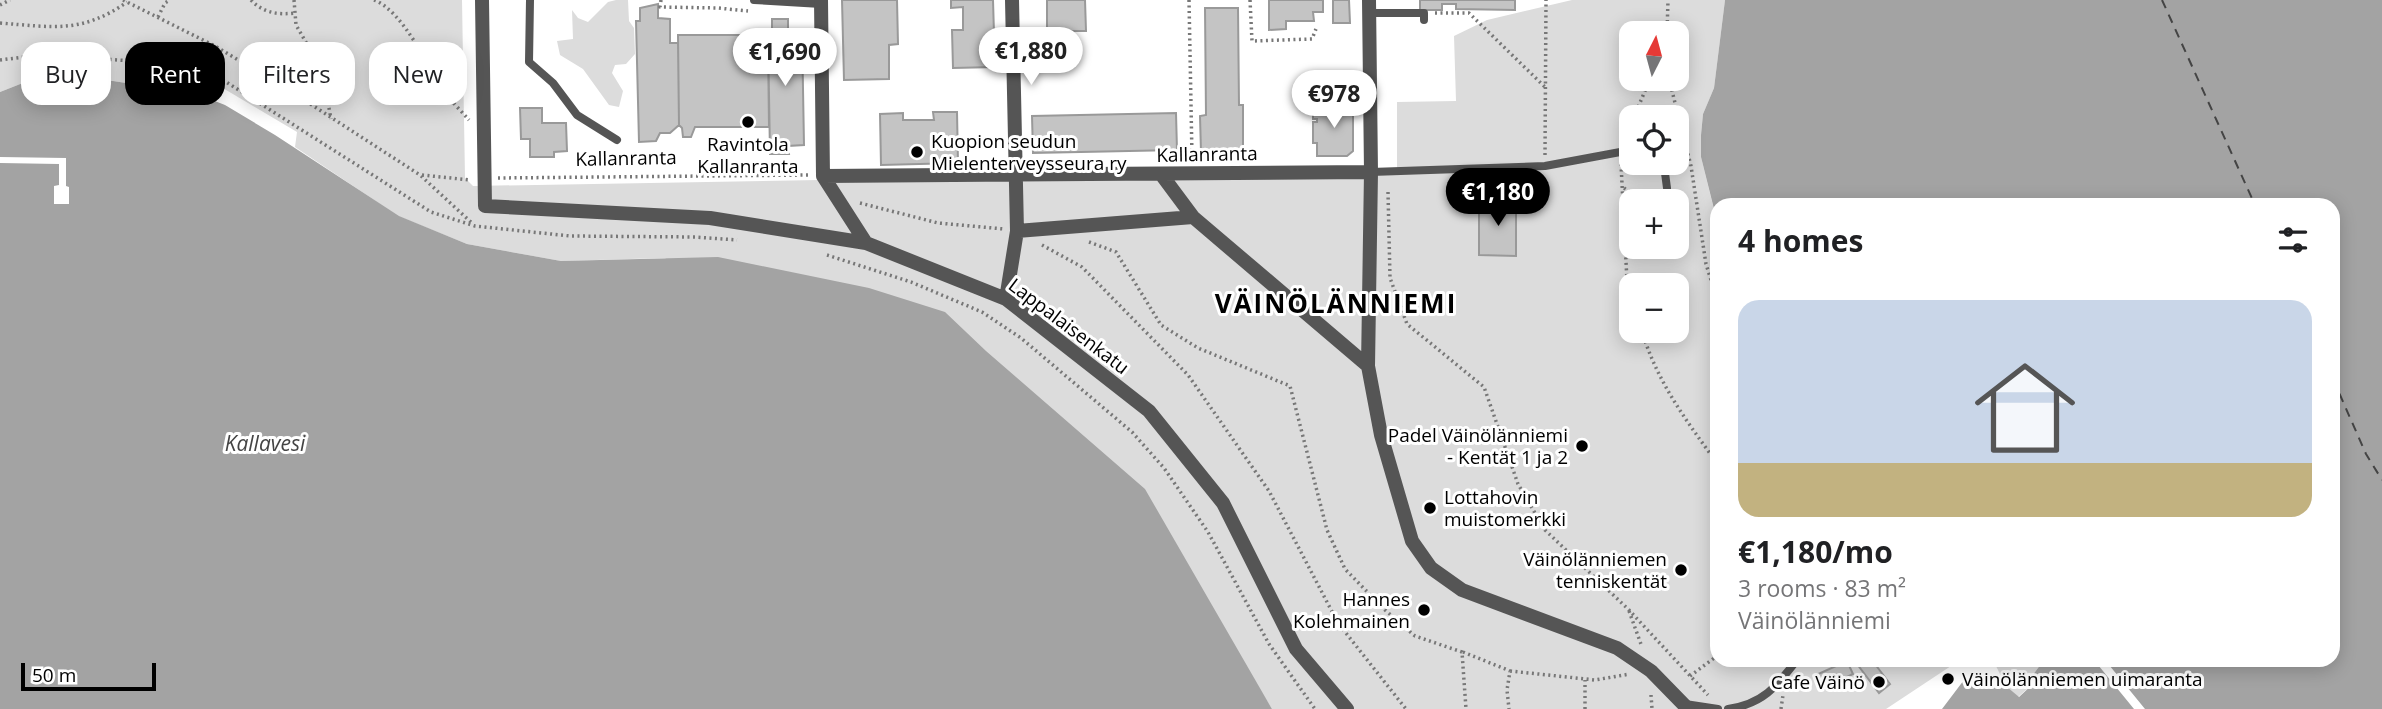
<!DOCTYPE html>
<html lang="en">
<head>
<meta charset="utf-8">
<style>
  :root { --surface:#fff; --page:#f2f2f2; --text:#202124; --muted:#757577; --accent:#000 }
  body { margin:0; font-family:"Open Sans",sans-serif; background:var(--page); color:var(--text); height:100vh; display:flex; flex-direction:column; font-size:26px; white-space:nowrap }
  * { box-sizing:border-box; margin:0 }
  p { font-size:23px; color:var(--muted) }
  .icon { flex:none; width:38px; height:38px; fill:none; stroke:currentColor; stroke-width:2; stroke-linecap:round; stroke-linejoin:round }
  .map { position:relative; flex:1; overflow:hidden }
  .panel { position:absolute; left:1710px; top:198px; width:630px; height:469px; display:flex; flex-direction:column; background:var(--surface); border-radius:21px; box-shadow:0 4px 18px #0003 }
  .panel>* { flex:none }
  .guide { position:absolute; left:21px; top:42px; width:665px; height:63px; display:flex; gap:14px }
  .needle { width:46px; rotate:6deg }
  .buttons { position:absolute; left:1619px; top:21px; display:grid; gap:14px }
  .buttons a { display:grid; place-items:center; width:70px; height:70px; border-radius:14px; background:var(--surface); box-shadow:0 4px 18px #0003; font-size:35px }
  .scale { position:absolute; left:21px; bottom:18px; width:135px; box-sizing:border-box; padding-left:7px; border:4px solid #000; border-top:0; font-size:19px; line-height:24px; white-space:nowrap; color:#000; -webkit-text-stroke:5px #fff; paint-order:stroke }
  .price { position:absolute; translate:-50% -60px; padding:0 16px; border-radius:24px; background:#fff; color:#222; font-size:23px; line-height:46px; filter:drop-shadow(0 2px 4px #0008) }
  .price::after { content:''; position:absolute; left:50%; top:42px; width:21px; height:16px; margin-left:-10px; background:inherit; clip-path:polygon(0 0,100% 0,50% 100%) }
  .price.current { background:var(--accent); color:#fff }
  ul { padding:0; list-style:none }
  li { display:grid; align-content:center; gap:14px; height:371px; padding:0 28px }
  li span { display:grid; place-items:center; height:217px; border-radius:21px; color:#555 }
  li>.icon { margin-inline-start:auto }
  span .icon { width:126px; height:126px; fill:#fffc; stroke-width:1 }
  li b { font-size:30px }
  h2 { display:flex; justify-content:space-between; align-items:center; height:84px; padding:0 28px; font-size:30px }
  .chip { padding:0 24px; border-radius:21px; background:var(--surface); box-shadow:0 4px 18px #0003; font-size:24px; line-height:63px }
  .chip.current { background:var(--accent); color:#fff }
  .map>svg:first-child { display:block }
</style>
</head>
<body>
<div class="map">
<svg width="2382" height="709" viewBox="0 0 2382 709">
  <rect width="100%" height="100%" fill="#fff"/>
  <path fill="#dcdcdc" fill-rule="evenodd" d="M 0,0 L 462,0 L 465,178 L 473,186 L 1397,170 L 1397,102 L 1456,101 L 1454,36 L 1487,20 L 1572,0 L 1725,0 L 1714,88 L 1703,114 L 1701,135 L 1701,157 L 1717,222 L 1717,660 L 1960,660 L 1886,709 L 1272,709 L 1256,683 L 665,258 L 561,261 L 467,244 L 398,216 L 295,147 L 297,132 L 216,84 L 197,94 L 113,81 L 38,77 L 0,92 ZM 1631,33 L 1676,33 L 1676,79 L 1631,79 ZM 1631,117 L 1676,117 L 1676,163 L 1631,163 ZM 1631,201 L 1676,201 L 1676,247 L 1631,247 ZM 1631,285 L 1676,285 L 1676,331 L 1631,331 Z
    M 616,0 L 628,0 L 629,21 L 634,28 L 635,54 L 626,64 L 615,65 L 612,73 L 623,91 L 619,107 L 609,105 L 583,69 L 560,55 L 557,41 L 573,39 L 572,10 L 578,18 L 588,22 L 608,2 Z
    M 1993,660 L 2044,660 L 2029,680 L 2034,683 L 2018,697 L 2006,686 Z"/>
  <path fill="#a3a3a3" d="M 1725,0 L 2382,0 L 2382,709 L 1942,709 L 1970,672 L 2006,686 L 2019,697 L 2033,684 L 2029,680 L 2044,660 L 2333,660 L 2333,205 L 1717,205 L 1717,221 L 1701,157 L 1701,135 L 1703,114 L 1714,88 Z
    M 38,77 L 113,81 L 197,94 L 225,105 L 275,135 L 399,216 L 467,244 L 561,261 L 718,257 L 869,288 L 945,312 L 986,351 L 1145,489 L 1272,709 L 0,709 L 0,92 Z"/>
  <path fill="#fff" d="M 0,157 L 66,158 L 66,186 L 69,187 L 69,204 L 54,204 L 54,186 L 59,185 L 59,164 L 0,163 Z
    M 2094,660 L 2105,660 L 2145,709 L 2134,709 Z"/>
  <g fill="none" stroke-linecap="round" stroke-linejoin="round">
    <path stroke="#444" stroke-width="2" stroke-dasharray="9 7" stroke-linecap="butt" d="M 2162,0 L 2255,205
      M 2333,379 L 2366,454 L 2382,480"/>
  </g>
  <path fill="#c4c4c4" stroke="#999" stroke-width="2" d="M 842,0 L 897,0 L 898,44 L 889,45 L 889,79 L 844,80 Z
    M 951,0 L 993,0 L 995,67 L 953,68 L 952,30 L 963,30 L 963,7 L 951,8 Z
    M 1047,0 L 1085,0 L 1086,31 L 1047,31 Z
    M 1269,0 L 1323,0 L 1323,12 L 1313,12 L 1314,21 L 1286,21 L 1286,29 L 1269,30 Z
    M 1333,0 L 1349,0 L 1350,23 L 1333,23 Z
    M 1420,0 L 1515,0 L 1515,10 L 1456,9 L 1456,4 L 1442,4 L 1442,10 L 1420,10 Z
    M 658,4 L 658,18 L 670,19 L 670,43 L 678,43 L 679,125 L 670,133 L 660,133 L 656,141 L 639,142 L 636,21 L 640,21 L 640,8 Z
    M 1205,8 L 1238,8 L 1239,105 L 1243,105 L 1243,151 L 1201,152 L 1200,116 L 1206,115 Z
    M 772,19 L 788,19 L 788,33 L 802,32 L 804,145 L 788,146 L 789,154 L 770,154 L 768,36 L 772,36 Z
    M 678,35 L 760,35 L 760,43 L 768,43 L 769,127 L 695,127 L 691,137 L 683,137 L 682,128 L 679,125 Z
    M 1317,104 L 1353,104 L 1353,151 L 1347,156 L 1317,156 L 1317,143 L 1313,143 L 1313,122 L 1317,122 L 1317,119 L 1313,119 L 1313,110 L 1317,110 Z
    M 520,108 L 542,108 L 542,123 L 566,123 L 567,151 L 554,152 L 554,157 L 530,157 L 530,139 L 521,139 Z
    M 933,112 L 957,112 L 958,163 L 881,165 L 880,114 L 903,113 L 903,120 L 934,120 Z
    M 1176,113 L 1177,150 L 1033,153 L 1032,116 Z
    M 1516,200 L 1516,256 L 1479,255 L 1479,201 Z
    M 1854,660 L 1885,660 L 1875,664 L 1890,684 L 1879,693 Z
    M 1847,661 L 1853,674 L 1823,689 L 1816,675 Z"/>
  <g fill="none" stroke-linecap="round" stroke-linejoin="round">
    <path stroke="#777" stroke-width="3.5" stroke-dasharray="2 3.5" stroke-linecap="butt" d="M 123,0 L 215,46 L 298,96 L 420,175 L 473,224
      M 251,0 C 263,13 278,15 295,13
      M 294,0 L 296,25 L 322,70 L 331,119
      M 374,0 C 403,11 427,65 444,91 C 451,101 461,111 469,120
      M 661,0 L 660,7 L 718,8 L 748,11
      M 1189,0 L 1192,157
      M 1250,0 L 1252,41 L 1312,39 L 1316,29
      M 0,5 L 10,0
      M 1435,13 L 1469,13 L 1546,88
      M 158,17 L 165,3 L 170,0
      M 0,23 C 52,27 82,34 127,2
      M 1667,33 L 1668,0
      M 0,60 L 41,55 L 164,63 L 223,80 L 431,212 L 475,226 L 570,236 L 695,237 L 737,240
      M 1669,79 L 1691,166 L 1706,264 L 1717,299
      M 298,96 L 310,85 L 318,64
      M 1634,117 L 1650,79
      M 1624,140 L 1631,123
      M 1545,155 L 1546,0
      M 1621,164 L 1627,281 L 1631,294
      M 422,175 L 470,180
      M 498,178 L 809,175
      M 1624,188 L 1633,194
      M 1388,192 L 1390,278 L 1407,324 L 1484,387 L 1518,484 L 1545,530 L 1628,609 L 1708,695
      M 860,203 L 938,223 L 1004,229
      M 1089,242 L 1116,252 L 1161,325 L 1198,348 L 1290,386 L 1327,530 L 1345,569 L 1385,610 L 1415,636 L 1462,652 L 1466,709
      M 1042,245 L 1082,267 L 1188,375 L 1269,491 L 1338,623 L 1406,709
      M 827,255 L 911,282 L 982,312 L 1021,338 L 1132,432 L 1164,468 L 1208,532 L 1269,644 L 1315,709
      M 1642,331 C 1656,380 1687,422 1717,463
      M 1629,611 L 1642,647
      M 1463,652 L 1510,671 L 1507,690 L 1509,709
      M 1510,671 L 1595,680 L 1630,674
      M 1690,676 L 1717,656
      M 1651,695 L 1652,709
      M 1585,709 L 1585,680
      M 1781,709 L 1783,695"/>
    <path stroke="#555" stroke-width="8" d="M 530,0 L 529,62 L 553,83 L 577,115 L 617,140
      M 754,0 L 821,4
      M 1370,13 L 1424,13 L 1424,20
      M 1661,163 L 1665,173 L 1667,188
      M 1371,172 L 1545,166 L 1631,150
      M 1685,704 L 1718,709
      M 1728,709 C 1763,704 1776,687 1797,660"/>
    <path stroke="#555" stroke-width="14" d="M 482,0 L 485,206 L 710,218 L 866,243 L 1006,299 L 1149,411 L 1223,503 L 1296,649 L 1347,709
      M 821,0 L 823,176 L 866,243
      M 1369,0 L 1371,172 L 1368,366 L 1381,435 L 1412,541 L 1431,568 L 1462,590 L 1617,648 L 1651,671 L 1688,709
      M 1161,174 L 1193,217 L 1368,366
      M 823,176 L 1371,172
      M 1017,231 L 1193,217
      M 1006,299 L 1017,231 L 1012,0"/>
  </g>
  <g fill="#000" stroke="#fff" stroke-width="2.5">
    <circle cx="748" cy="122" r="7"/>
    <circle cx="917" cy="152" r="7"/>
    <circle cx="1582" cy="446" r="7"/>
    <circle cx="1430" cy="508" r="7"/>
    <circle cx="1681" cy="570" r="7"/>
    <circle cx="1424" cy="610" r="7"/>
    <circle cx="1948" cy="679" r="7"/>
    <circle cx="1879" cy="682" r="7"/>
  </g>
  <g text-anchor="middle" stroke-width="6" stroke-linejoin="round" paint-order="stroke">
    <g font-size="19" fill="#000" stroke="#fff" text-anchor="end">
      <text x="931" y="148" text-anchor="start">Kuopion seudun<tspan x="931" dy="22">Mielenterveysseura ry</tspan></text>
      <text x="748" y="151" text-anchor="middle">Ravintola<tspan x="748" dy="22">Kallanranta</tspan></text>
      <text x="1568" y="442">Padel Väinölänniemi<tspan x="1568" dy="22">- Kentät 1 ja 2</tspan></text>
      <text x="1444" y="504" text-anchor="start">Lottahovin<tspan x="1444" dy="22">muistomerkki</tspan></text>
      <text x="1667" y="566">Väinölänniemen<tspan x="1667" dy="22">tenniskentät</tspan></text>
      <text x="1410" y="606">Hannes<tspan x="1410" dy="22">Kolehmainen</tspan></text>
      <text x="1962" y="686" text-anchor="start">Väinölänniemen uimaranta</text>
      <text x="1865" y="689">Cafe Väinö</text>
    </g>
    <g font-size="19" fill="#000" stroke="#fff">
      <text transform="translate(1207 154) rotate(-1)" y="7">Kallanranta</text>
      <text transform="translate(626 158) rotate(-1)" y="7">Kallanranta</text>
      <text transform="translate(1069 326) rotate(37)" y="7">Lappalaisenkatu</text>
    </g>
    <g font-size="21" font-style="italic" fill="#444" stroke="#fff">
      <text x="265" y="451">Kallavesi</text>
    </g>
    <g font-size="26" font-weight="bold" letter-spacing="2" fill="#000" stroke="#fff">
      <text x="1336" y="313">VÄINÖLÄNNIEMI</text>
    </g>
  </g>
</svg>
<div class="buttons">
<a><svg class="needle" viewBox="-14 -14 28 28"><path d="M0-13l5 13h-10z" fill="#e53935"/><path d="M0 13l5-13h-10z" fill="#757577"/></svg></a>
<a><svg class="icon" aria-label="locate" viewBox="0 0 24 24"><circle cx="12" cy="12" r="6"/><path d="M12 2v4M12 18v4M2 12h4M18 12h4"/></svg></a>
<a>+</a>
<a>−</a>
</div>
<div class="scale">50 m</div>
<b class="price" style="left:1031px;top:87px">€1,880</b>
<b class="price" style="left:785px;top:88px">€1,690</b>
<b class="price" style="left:1334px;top:130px">€978</b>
<b class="price current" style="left:1498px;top:228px">€1,180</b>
<div class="guide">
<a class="chip">Buy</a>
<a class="chip current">Rent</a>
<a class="chip">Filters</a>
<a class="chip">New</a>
</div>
<section class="panel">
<h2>4 homes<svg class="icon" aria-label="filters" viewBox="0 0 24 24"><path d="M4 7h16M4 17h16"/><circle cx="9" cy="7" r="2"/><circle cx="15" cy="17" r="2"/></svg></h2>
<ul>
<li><span style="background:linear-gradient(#c9d6e8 75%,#c2b280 0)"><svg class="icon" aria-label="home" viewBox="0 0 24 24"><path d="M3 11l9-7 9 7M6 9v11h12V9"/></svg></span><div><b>€1,180/mo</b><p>3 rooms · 83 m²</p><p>Väinölänniemi</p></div></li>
</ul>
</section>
</div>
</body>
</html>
